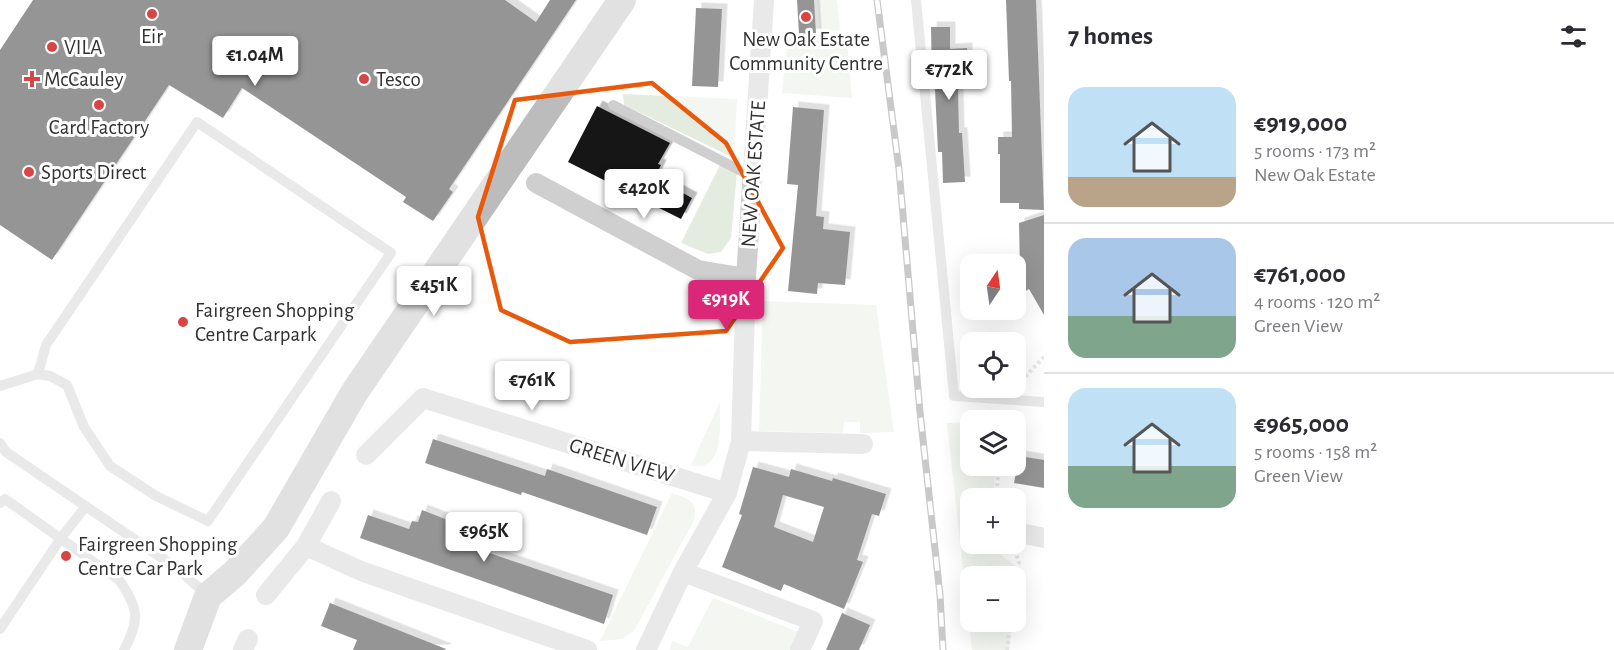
<!DOCTYPE html>
<html lang="en">
<head>
<meta charset="utf-8">
<style>
  :root { --surface:#fff; --page:#f2f2f3; --text:#2b2b33; --muted:#7c7c81; --line:#e1e1e2; --accent:#db2777 }
  body { margin:0; font-family:"Alegreya Sans",sans-serif; background:var(--page); color:var(--text); height:100vh; display:flex; flex-direction:column; font-size:22px; white-space:nowrap }
  * { box-sizing:border-box; margin:0 }
  p { font-size:20px; color:var(--muted) }
  .icon { flex:none; width:33px; height:33px; fill:none; stroke:currentColor; stroke-width:2; stroke-linecap:round; stroke-linejoin:round }
  .map { position:relative; flex:1; overflow:hidden }
  .sheet { display:flex; flex-direction:column; background:var(--surface); width:570px }
  .sheet>* { flex:none }
  .needle { width:39px; rotate:13deg }
  .controls { position:absolute; left:960px; top:254px; display:grid; gap:12px }
  .controls a { display:grid; place-items:center; width:66px; height:66px; border-radius:12px; background:var(--surface); box-shadow:0 6px 24px #0002; font-size:30px }
  .price { position:absolute; translate:-50% -51px; padding:0 14px; border-radius:6px; background:#fff; color:#222; font-size:20px; line-height:39px; filter:drop-shadow(0 2px 3px #0008) }
  .price::after { content:''; position:absolute; left:50%; top:36px; width:18px; height:14px; margin-left:-9px; background:inherit; clip-path:polygon(0 0,100% 0,50% 100%) }
  .price.current { background:var(--accent); color:#fff }
  ul { padding:0; list-style:none }
  li { display:flex; align-items:center; gap:18px; height:150px; padding:0 24px }
  li+li { border-top:2px solid var(--line) }
  li span { display:grid; place-items:center; flex:none; width:168px; height:120px; border-radius:18px; color:#555 }
  li>.icon { margin-inline-start:auto }
  span .icon { width:72px; height:72px; fill:#fffc; stroke-width:1 }
  li b { font-size:26px }
  h2 { display:flex; justify-content:space-between; align-items:center; height:72px; padding:0 24px; font-size:26px }
  main { display:flex; flex:1; min-height:0 }
  .map>svg:first-child { display:block }
</style>
</head>
<body>
<main>
<div class="map">
<svg width="1044" height="650" viewBox="0 0 1044 650">
  <defs>
    <filter id="shadow"><feDropShadow dx="5.5" dy="-5.5" stdDeviation="0" flood-color="#0004"/></filter>
  </defs>
  <rect width="100%" height="100%" fill="#fff"/>
  <path fill="#e4ebdf" d="M 817,0 L 837,0 L 840,30 L 820,32 Z
    M 846,33 L 852,98 L 782,93 L 788,37 Z
    M 623,94 L 737,99 L 734,158 L 624,105 Z
    M 720,165 L 737,172 L 731,238 L 721,252 L 708,254 L 681,243 Z
    M 763,301 L 876,305 L 894,432 L 860,433 L 860,422 L 844,422 L 843,433 L 759,431 Z
    M 720,402 C 719,424 726,473 691,465 Z
    M 970,422 L 970,465 L 996,465 L 993,498 L 970,498 L 970,543 L 996,543 L 997,552 L 1017,567 L 1016,582 L 1016,576 L 970,576 L 970,621 L 1012,621 L 1009,650 L 972,650 L 947,423 Z
    M 672,493 C 689,499 700,502 693,522 L 634,631 L 622,639 L 600,641 Z
    M 713,598 L 801,633 L 794,650 L 670,650 L 672,641 L 688,647 Z"/>
  <path fill="#191919" fill-rule="evenodd" filter="url(#shadow)" d="M 33,0 L 505,0 L 536,22 L 550,0 L 576,0 L 449,189 L 453,192 L 433,221 L 403,202 L 406,197 L 242,88 L 223,118 L 169,85 L 52,260 L 0,225 L 0,50 Z
    M 797,0 L 814,0 L 816,34 L 799,35 Z
    M 1006,0 L 1036,0 L 1044,210 L 1019,209 L 1019,203 L 1000,203 L 1000,154 L 998,154 L 998,137 L 1012,137 L 1011,81 L 1009,81 Z
    M 696,8 L 722,9 L 718,87 L 692,86 Z
    M 931,27 L 950,27 L 950,49 L 967,48 L 967,88 L 958,89 L 959,133 L 962,133 L 965,182 L 943,183 L 942,152 L 938,152 L 935,89 L 932,89 L 932,87 Z
    M 597,106 L 670,143 L 658,164 L 661,165 L 655,178 L 692,198 L 681,219 L 568,162 Z
    M 793,107 L 824,110 L 816,216 L 824,217 L 823,229 L 850,232 L 845,285 L 818,283 L 817,294 L 788,291 L 798,185 L 787,184 Z
    M 1044,215 L 1044,315 L 1029,289 L 1022,293 L 1016,281 L 1016,276 L 1020,274 L 1019,223 Z
    M 433,439 L 545,476 L 547,469 L 657,507 L 647,535 L 522,492 L 521,495 L 425,463 Z
    M 1019,456 L 1044,460 L 1044,488 L 1014,483 Z
    M 753,467 L 789,477 L 791,469 L 832,481 L 833,478 L 886,494 L 879,516 L 872,514 L 857,560 L 863,562 L 844,609 L 784,584 L 781,591 L 722,567 L 742,515 L 739,514 ZM 783,495 L 824,507 L 813,542 L 774,527 Z
    M 422,510 L 494,538 L 489,553 L 613,595 L 604,624 L 360,538 L 368,515 L 409,529 L 412,521 L 418,522 Z
    M 330,603 L 446,649 L 445,650 L 353,650 L 357,640 L 321,626 Z
    M 842,613 L 870,625 L 859,650 L 826,650 Z"/>
  <g fill="none" stroke-linecap="round" stroke-linejoin="round">
    <path stroke="#ccc" stroke-width="4" stroke-dasharray="3 3" stroke-linecap="butt" d="M 1017,385 L 1044,357
      M 996,498 L 999,465
      M 1016,588 L 1019,563 L 1016,552
      M 1007,650 L 1011,621"/>
    <path stroke="#cfcfcf" stroke-width="10" d="M 916,0 L 954,396 L 1044,402
      M 613,105 L 753,177
      M 197,122 L 391,253 L 208,521 L 156,496 L 110,466 L 84,427 L 67,385 L 50,376 L 38,374 L 46,345 Z
      M 0,386 L 38,374
      M 0,443 L 6,452 L 178,569 L 207,595
      M 0,503 L 5,499 L 119,580 C 139,608 140,620 124,650
      M 0,629 L 61,538 L 86,506"/>
    <path stroke="#cfcfcf" stroke-width="20" d="M 536,183 L 698,270 L 746,278
      M 741,441 L 863,444
      M 366,455 L 423,398 L 727,493
      M 331,501 L 306,546 L 361,571 L 587,650
      M 1016,532 L 1044,538
      M 683,572 L 813,621 L 800,650
      M 266,595 L 306,546
      M 243,650 L 248,639
      M 646,650 L 683,572 L 727,493 L 741,441 L 746,278 L 764,0"/>
    <path stroke="#bcbcbc" stroke-width="28" d="M 188,650 L 208,596 L 235,573 L 276,528 L 354,393 L 622,0"/>
    <defs>
      <path id="rail" d="M 877,0 L 899,169 L 920,412 L 940,595 L 943,650"/>
    </defs>
    <use href="#rail" stroke="#878787" stroke-width="7"/>
    <use href="#rail" stroke="#fff" stroke-width="4.5" stroke-dasharray="14" stroke-linecap="butt"/>
  </g>
  <path d="M0 0H1044V650H0ZM 652,83 L 726,143 L 783,248 L 726,331 L 570,342 L 501,310 L 478,217 L 515,100 Z" fill="#fff" fill-opacity=".55" fill-rule="evenodd"/>
  <path fill="none" stroke="#e8590c" stroke-width="4.5" stroke-linejoin="round" d="M 652,83 L 726,143 L 783,248 L 726,331 L 570,342 L 501,310 L 478,217 L 515,100 Z"/>
  <g fill="#d84545" stroke="#fff" stroke-width="2">
    <circle cx="152" cy="14" r="6"/>
    <circle cx="806" cy="17" r="6"/>
    <circle cx="52" cy="47" r="6"/>
    <path d="M29 70h6v6h6v6h-6v6h-6v-6h-6v-6h6z"/>
    <circle cx="364" cy="79" r="6"/>
    <circle cx="99" cy="105" r="6"/>
    <circle cx="29" cy="172" r="6"/>
    <circle cx="183" cy="322" r="6"/>
    <circle cx="66" cy="556" r="6"/>
  </g>
  <g text-anchor="middle" stroke-width="6" stroke-linejoin="round" paint-order="stroke">
    <g font-size="21" fill="#323232" stroke="#fff" text-anchor="start">
      <text x="152" y="43" text-anchor="middle">Eir</text>
      <text x="806" y="46" text-anchor="middle">New Oak Estate<tspan x="806" dy="24">Community Centre</tspan></text>
      <text x="64" y="54">VILA</text>
      <text x="44" y="86">McCauley</text>
      <text x="376" y="86">Tesco</text>
      <text x="99" y="134" text-anchor="middle">Card Factory</text>
      <text x="41" y="179">Sports Direct</text>
      <text x="195" y="317">Fairgreen Shopping<tspan x="195" dy="24">Centre Carpark</tspan></text>
      <text x="78" y="551">Fairgreen Shopping<tspan x="78" dy="24">Centre Car Park</tspan></text>
    </g>
    <g font-size="21" fill="#323232" stroke="#fff">
      <text transform="translate(753 174) rotate(-86)" y="7">NEW OAK ESTATE</text>
      <text transform="translate(622 460) rotate(17)" y="7">GREEN VIEW</text>
    </g>
  </g>
</svg>
<div class="controls">
<a><svg class="needle" viewBox="-14 -14 28 28"><path d="M0-13l5 13h-10z" fill="#e53935"/><path d="M0 13l5-13h-10z" fill="#7c7c81"/></svg></a>
<a><svg class="icon" aria-label="locate" viewBox="0 0 24 24"><circle cx="12" cy="12" r="6"/><path d="M12 2v4M12 18v4M2 12h4M18 12h4"/></svg></a>
<a><svg class="icon" aria-label="layers" viewBox="0 0 24 24"><path d="M12 4l9 5-9 5-9-5zM3 14l9 5 9-5"/></svg></a>
<a>+</a>
<a>−</a>
</div>
<b class="price" style="left:255px;top:87px">€1.04M</b>
<b class="price" style="left:949px;top:101px">€772K</b>
<b class="price" style="left:644px;top:220px">€420K</b>
<b class="price" style="left:434px;top:317px">€451K</b>
<b class="price current" style="left:726px;top:331px">€919K</b>
<b class="price" style="left:532px;top:412px">€761K</b>
<b class="price" style="left:484px;top:563px">€965K</b>
</div>
<section class="sheet">
<h2>7 homes<svg class="icon" aria-label="filters" viewBox="0 0 24 24"><path d="M4 7h16M4 17h16"/><circle cx="9" cy="7" r="2"/><circle cx="15" cy="17" r="2"/></svg></h2>
<ul>
<li><span style="background:linear-gradient(#bfe0f5 75%,#b9a48a 0)"><svg class="icon" aria-label="home" viewBox="0 0 24 24"><path d="M3 11l9-7 9 7M6 9v11h12V9"/></svg></span><div><b>€919,000</b><p>5 rooms · 173 m²</p><p>New Oak Estate</p></div></li>
<li><span style="background:linear-gradient(#a9c7e8 65%,#7fa58c 0)"><svg class="icon" aria-label="home" viewBox="0 0 24 24"><path d="M3 11l9-7 9 7M6 9v11h12V9"/></svg></span><div><b>€761,000</b><p>4 rooms · 120 m²</p><p>Green View</p></div></li>
<li><span style="background:linear-gradient(#bfe0f5 65%,#7fa58c 0)"><svg class="icon" aria-label="home" viewBox="0 0 24 24"><path d="M3 11l9-7 9 7M6 9v11h12V9"/></svg></span><div><b>€965,000</b><p>5 rooms · 158 m²</p><p>Green View</p></div></li>
</ul>
</section>
</main>
</body>
</html>
